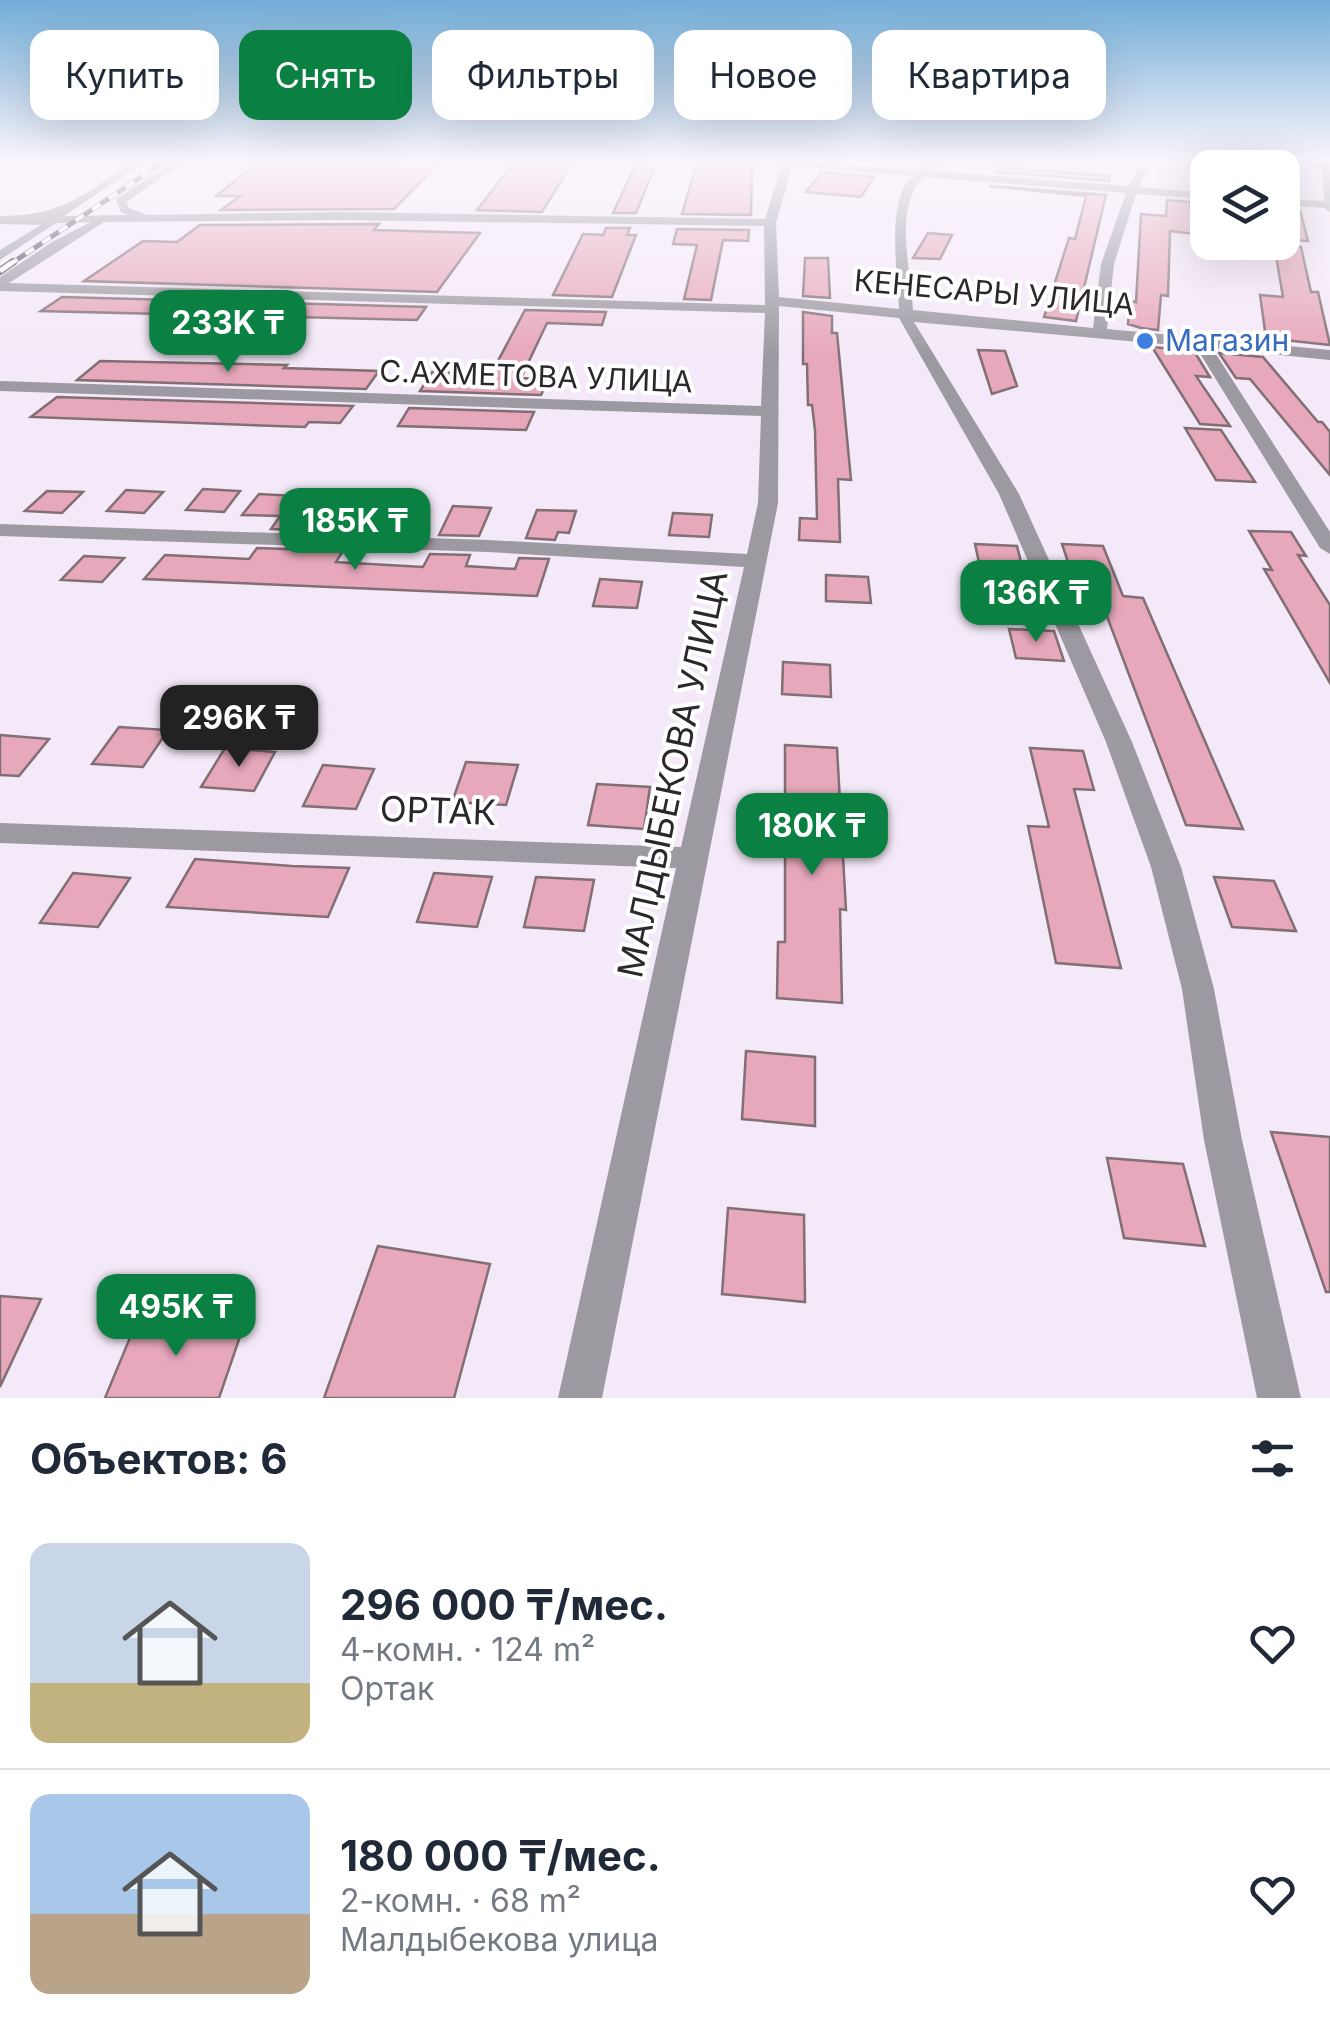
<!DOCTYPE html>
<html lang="ru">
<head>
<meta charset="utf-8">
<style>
  :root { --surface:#fff; --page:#f2f2f3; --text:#1f2937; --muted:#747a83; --line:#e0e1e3; --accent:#0b8043 }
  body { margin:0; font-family:Inter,sans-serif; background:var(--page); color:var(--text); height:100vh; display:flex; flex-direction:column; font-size:38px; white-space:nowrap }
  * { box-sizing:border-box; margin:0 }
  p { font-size:32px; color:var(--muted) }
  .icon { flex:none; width:55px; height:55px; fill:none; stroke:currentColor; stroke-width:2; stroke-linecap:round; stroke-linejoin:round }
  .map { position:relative; height:1398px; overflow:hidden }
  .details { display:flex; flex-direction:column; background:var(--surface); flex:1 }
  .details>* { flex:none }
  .guide { position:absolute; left:30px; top:30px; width:1270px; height:90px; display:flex; gap:20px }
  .buttons { position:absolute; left:1190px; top:150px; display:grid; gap:20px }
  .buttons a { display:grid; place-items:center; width:110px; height:110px; border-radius:20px; background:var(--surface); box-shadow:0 10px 40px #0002; font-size:50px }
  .price { position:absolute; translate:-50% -85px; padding:0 22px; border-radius:20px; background:var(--accent); color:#fff; font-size:32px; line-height:65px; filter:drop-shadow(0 2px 5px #0008) }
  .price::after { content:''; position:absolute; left:50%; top:60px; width:30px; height:22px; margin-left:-15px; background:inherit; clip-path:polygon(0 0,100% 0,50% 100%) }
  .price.selected { background:#222; color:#fff }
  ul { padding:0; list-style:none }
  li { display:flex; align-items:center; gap:30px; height:250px; padding:0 30px }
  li+li { border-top:2px solid var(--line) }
  li span { display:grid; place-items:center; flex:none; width:280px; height:200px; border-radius:20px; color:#555 }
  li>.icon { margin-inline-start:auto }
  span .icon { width:120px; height:120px; fill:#fffc; stroke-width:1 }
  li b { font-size:42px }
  h2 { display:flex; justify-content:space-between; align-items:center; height:120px; padding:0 30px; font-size:42px }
  .chip { padding:0 35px; border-radius:20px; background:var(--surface); box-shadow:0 10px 40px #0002; font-size:35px; line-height:90px }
  .chip.selected { background:var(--accent); color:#fff }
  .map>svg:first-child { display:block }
</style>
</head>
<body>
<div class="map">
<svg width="1330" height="1398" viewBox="0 0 1330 1398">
  <rect width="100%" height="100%" fill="#f4e9f8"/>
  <path fill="#e7a8bb" stroke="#816f74" stroke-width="2.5" d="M 260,161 L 441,161 L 394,209 L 221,210 L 240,196 L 216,196 Z
    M 515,161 L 573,162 L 542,212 L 477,210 Z
    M 637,162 L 654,169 L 636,213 L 613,213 Z
    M 697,162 L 752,163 L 751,215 L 682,214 Z
    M 999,167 L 1058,172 L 1110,176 L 1109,181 L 996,172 Z
    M 822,172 L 874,177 L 861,197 L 806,192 Z
    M 989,186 L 1106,195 L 1076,321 L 1044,317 L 1069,238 L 1075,239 L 1086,196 Z
    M 1167,200 L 1190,202 L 1190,208 L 1196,208 L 1196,234 L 1170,231 L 1168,296 L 1161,295 L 1158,330 L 1141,328 L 1128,324 L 1130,301 L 1136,302 L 1141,214 L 1166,216 Z
    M 1282,209 L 1300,210 L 1308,241 L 1282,239 Z
    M 379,224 L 374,230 L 480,233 L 437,292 L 84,281 L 143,241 L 177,242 L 200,225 Z
    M 606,228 L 630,228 L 627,235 L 636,235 L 612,297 L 553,295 L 583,234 L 603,235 Z
    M 677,229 L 749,230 L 748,241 L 723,240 L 711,300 L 684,299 L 697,245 L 673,244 Z
    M 928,233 L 952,235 L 940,259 L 913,258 Z
    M 1274,244 L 1301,247 L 1311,292 L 1318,292 L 1330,345 L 1266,338 L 1260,295 L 1283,297 Z
    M 805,258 L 828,258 L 830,298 L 803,296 Z
    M 62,297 L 426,307 L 417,320 L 41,311 Z
    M 525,310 L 606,312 L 602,325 L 547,323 L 521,378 L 549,379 L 541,395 L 420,391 L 432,372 L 491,374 Z
    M 803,312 L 832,316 L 832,333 L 837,333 L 851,480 L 838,479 L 840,542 L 799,540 L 800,518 L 817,519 L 815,430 L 812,405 L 808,405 L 807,364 L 803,364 Z
    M 1152,347 L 1194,351 L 1210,377 L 1196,376 L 1230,426 L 1200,424 Z
    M 978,350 L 1005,351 L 1017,386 L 992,394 Z
    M 1219,353 L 1263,357 L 1318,422 L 1322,422 L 1330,432 L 1330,475 L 1250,379 L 1236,378 Z
    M 100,361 L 287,365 L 284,368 L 379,371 L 366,389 L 77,380 Z
    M 57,397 L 353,406 L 340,423 L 309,422 L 305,427 L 31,417 Z
    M 409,408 L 534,412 L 526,430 L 398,426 Z
    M 1185,428 L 1221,430 L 1255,482 L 1216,480 Z
    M 203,489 L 240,491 L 224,512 L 186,510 Z
    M 126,490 L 163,492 L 144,513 L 107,511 Z
    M 47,491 L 83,492 L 62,513 L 25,511 Z
    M 259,494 L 296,496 L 294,498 L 372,502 L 354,532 L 271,529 L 280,516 L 242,515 Z
    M 453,506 L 491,508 L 479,536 L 439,535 Z
    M 537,510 L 576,511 L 569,533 L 558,532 L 555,540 L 526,538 Z
    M 673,513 L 712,515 L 709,537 L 669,535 Z
    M 1249,531 L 1291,532 L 1306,556 L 1298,555 L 1330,605 L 1330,683 L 1264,569 L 1272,570 Z
    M 975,544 L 1017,546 L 1023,570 L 980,567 Z
    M 1062,544 L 1103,546 L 1123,596 L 1143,598 L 1243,829 L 1186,825 L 1089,569 L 1070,568 Z
    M 257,548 L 343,551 L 336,562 L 423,567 L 430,554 L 470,555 L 466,566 L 515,569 L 519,558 L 549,559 L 537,596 L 144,579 L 165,555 L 249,559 Z
    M 84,556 L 124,558 L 102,582 L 61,580 Z
    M 826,575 L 868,577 L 871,603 L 826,601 Z
    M 600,579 L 642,582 L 637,608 L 593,606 Z
    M 1009,629 L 1054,631 L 1064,661 L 1016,658 Z
    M 783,662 L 830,665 L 831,697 L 782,694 Z
    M 119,727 L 168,730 L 143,767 L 92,764 Z
    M 0,735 L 49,739 L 19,776 L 0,775 Z
    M 785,745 L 837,748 L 846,910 L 840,909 L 842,1003 L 777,998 L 778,942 L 785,942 Z
    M 225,748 L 275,752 L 254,791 L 201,787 Z
    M 1030,748 L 1083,751 L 1094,790 L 1074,789 L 1121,968 L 1056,963 L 1028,826 L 1049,827 Z
    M 466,762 L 518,765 L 506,805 L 452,802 Z
    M 323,765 L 374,769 L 356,809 L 303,806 Z
    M 597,784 L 650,787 L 644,829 L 588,825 Z
    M 195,859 L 292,866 L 349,868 L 328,917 L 167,907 Z
    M 73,873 L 130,878 L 98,927 L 40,923 Z
    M 434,873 L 492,877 L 477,927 L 417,922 Z
    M 536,877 L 594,880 L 584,931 L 524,927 Z
    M 1214,877 L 1274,881 L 1296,931 L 1232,927 Z
    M 746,1051 L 815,1057 L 815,1126 L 742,1119 Z
    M 1271,1132 L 1330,1137 L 1330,1292 L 1326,1292 Z
    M 1107,1158 L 1183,1164 L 1205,1246 L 1124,1238 Z
    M 728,1208 L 804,1215 L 805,1302 L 722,1294 Z
    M 378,1246 L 490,1264 L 454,1398 L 324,1398 Z
    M 0,1296 L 41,1299 L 0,1387 Z
    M 139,1316 L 245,1322 L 219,1398 L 105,1398 Z"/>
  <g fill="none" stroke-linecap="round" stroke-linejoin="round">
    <path fill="#9c99a0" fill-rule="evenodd" d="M 134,161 L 146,161 L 64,216 L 128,215 L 121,212 L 116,199 L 174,161 L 186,161 L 126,202 L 129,208 L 147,215 L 342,212 L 765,219 L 782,165 L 764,161 L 919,170 L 930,161 L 941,161 L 931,171 L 1129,186 L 1141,161 L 1151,161 L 1139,187 L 1208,193 L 1208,199 L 1136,194 L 1114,264 L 1107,329 L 1330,350 L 1330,360 L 1212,348 L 1330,532 L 1330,554 L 1320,548 L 1196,347 L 914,322 L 1019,494 L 1132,742 L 1181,867 L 1214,989 L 1242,1140 L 1301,1398 L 1257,1398 L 1204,1140 L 1182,989 L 1151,867 L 1106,742 L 999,494 L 899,318 L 779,306 L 778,503 L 602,1398 L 558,1398 L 676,868 L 0,843 L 0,823 L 681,847 L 744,567 L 488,552 L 0,536 L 0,524 L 488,540 L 747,554 L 758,503 L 761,416 L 0,391 L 0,381 L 761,406 L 765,313 L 0,291 L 0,277 L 52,242 L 91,222 L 56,223 L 0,260 L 0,250 L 41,225 L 0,224 L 0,216 C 63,216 84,194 134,161 ZM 792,166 L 913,176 C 885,199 898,274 899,309 L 779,297 L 776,223 ZM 924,177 L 1126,193 L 1101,264 L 1093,328 L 913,310 C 911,273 893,204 924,177 ZM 342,220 L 764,226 L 765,305 L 9,283 L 104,222 Z
      M 1262,161 L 1330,161 L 1330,212 L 1324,208 L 1282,205 L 1282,199 L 1324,201 L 1322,168 Z"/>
    <defs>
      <path id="rail-far1" d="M 9,265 L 165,161"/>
      <path id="rail" d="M 0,271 L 13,262"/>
    </defs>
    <use href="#rail-far1" stroke="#4c474e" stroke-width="5"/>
    <use href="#rail" stroke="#4c474e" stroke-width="8"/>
    <use href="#rail-far1" stroke="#fff" stroke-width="4" stroke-dasharray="10" stroke-linecap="butt"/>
    <use href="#rail" stroke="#fff" stroke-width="5" stroke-dasharray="14" stroke-linecap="butt"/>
  </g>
  <linearGradient id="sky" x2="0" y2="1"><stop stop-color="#72add8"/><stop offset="0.45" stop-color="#faf5fc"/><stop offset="1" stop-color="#faf5fc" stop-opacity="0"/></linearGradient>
  <rect width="1330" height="356" fill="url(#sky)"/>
  <circle fill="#3f7fe0" stroke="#fff" stroke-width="4" cx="1145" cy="341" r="10"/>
  <g text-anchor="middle" stroke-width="8" stroke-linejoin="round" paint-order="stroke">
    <g font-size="30" fill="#2b272d" stroke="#fff">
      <text transform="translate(994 293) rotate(5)" y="10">КЕНЕСАРЫ УЛИЦА</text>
      <text transform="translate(536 377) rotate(2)" y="10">С.АХМЕТОВА УЛИЦА</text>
    </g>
    <g font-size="30" fill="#366cbe" stroke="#fff" text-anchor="start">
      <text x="1165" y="351">Магазин</text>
    </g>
    <g font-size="35" fill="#2b272d" stroke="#fff">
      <text transform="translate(673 774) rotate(-78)" y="12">МАЛДЫБЕКОВА УЛИЦА</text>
      <text transform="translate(438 811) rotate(2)" y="12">ОРТАК</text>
    </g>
  </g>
</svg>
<div class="buttons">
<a><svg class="icon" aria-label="layers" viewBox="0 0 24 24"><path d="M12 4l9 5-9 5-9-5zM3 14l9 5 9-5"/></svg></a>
</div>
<b class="price" style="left:228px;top:375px">233K ₸</b>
<b class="price" style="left:355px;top:573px">185K ₸</b>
<b class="price" style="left:1036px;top:645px">136K ₸</b>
<b class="price selected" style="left:239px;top:770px">296K ₸</b>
<b class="price" style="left:812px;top:878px">180K ₸</b>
<b class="price" style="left:176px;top:1359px">495K ₸</b>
<div class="guide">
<a class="chip">Купить</a>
<a class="chip selected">Снять</a>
<a class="chip">Фильтры</a>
<a class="chip">Новое</a>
<a class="chip">Квартира</a>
</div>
</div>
<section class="details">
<h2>Объектов: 6<svg class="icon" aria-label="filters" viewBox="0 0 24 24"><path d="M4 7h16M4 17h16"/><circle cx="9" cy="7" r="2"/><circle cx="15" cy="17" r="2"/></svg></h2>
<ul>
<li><span style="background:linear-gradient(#c9d6e8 70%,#c2b280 0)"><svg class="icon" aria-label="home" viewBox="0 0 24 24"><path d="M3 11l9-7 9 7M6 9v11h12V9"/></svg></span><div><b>296 000 ₸/мес.</b><p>4-комн. · 124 m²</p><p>Ортак</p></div><svg class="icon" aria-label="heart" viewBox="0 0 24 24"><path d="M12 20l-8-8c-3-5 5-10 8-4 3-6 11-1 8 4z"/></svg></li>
<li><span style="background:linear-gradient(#a9c7e8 60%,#b9a48a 0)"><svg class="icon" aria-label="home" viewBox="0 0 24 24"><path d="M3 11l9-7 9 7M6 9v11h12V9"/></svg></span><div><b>180 000 ₸/мес.</b><p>2-комн. · 68 m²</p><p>Малдыбекова улица</p></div><svg class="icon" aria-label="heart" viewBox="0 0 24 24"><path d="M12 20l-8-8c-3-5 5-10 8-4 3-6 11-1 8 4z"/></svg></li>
</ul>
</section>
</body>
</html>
